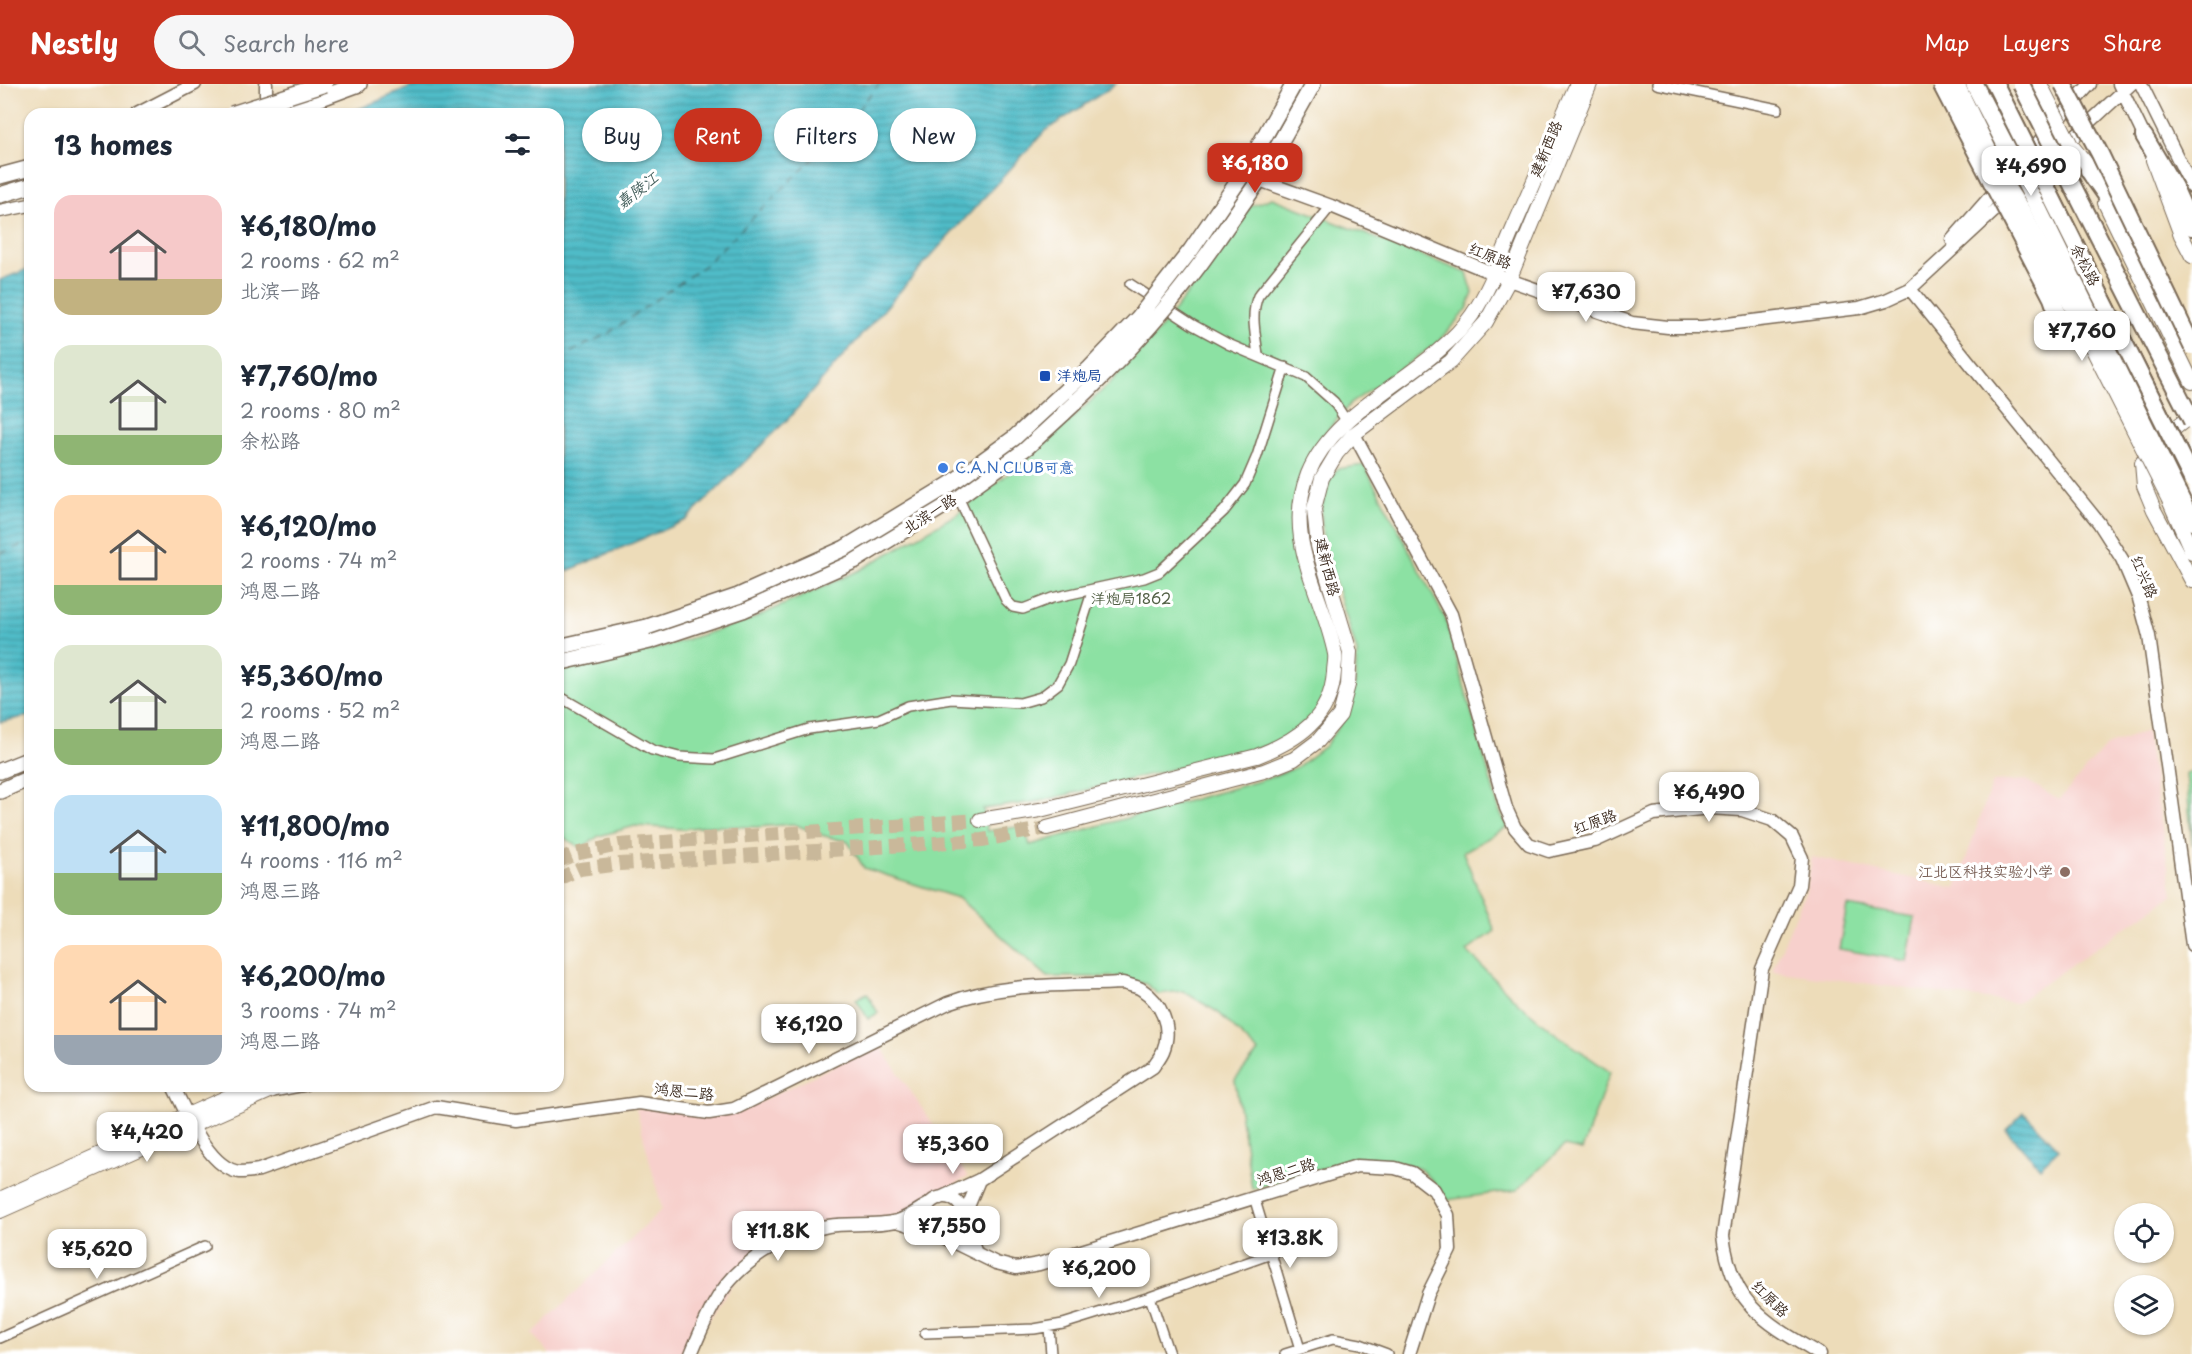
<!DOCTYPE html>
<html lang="en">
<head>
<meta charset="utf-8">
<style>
  :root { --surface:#fff; --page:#f6f6f7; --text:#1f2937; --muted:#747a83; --accent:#c8321e }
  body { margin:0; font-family:"Playpen Sans","LXGW WenKai TC",sans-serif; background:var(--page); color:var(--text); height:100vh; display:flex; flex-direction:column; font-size:22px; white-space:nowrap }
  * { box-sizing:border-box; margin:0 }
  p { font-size:20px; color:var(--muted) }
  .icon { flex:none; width:33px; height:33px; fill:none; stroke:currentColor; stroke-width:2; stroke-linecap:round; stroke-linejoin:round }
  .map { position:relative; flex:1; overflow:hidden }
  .drawer { position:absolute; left:24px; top:24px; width:540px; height:984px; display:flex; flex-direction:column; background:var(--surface); border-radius:18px; box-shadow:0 2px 4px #0004 }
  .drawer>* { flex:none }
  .top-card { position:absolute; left:582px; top:24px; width:570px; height:54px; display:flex; gap:12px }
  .controls { position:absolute; left:2114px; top:1119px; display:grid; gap:12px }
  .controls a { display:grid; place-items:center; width:60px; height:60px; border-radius:50%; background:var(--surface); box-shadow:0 2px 4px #0004; font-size:30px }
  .price { position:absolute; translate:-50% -51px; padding:0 14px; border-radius:12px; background:#fff; color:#222; font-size:20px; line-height:39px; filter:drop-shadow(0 2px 3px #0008) }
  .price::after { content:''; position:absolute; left:50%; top:36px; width:18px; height:14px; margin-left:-9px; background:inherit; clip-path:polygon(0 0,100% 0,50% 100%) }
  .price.current { background:var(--accent); color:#fff }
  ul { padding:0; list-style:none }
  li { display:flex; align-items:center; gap:18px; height:150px; padding:0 30px }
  li span { display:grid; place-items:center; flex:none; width:168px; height:120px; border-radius:18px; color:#555 }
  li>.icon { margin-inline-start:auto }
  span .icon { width:72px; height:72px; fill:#fffc; stroke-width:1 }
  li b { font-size:26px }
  h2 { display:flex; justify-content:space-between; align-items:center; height:72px; padding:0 30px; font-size:26px }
  .tag { padding:0 21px; border-radius:27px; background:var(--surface); box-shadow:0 2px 4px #0004; font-size:21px; line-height:54px }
  .tag.current { background:var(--accent); color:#fff }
  header { display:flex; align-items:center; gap:36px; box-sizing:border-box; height:84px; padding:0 30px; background:var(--accent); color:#fff }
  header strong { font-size:28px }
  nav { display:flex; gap:33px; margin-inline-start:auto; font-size:21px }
  .search { width:420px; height:54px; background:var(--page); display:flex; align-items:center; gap:15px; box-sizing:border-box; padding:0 21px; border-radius:33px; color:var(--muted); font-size:22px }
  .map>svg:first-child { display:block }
</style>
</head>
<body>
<header>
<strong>Nestly</strong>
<div class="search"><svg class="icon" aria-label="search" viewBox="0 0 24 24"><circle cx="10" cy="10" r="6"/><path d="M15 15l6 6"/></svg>Search here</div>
<nav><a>Map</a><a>Layers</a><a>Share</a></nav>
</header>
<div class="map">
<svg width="2192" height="1270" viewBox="0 0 2192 1270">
  <defs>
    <pattern id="water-rules" width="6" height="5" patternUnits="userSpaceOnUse" patternTransform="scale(1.5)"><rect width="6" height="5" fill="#4fbcc8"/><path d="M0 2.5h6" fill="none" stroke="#4399a2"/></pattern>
  </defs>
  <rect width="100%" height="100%" fill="#fff"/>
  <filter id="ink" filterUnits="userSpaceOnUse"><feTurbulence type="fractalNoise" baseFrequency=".0167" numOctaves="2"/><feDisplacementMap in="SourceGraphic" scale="12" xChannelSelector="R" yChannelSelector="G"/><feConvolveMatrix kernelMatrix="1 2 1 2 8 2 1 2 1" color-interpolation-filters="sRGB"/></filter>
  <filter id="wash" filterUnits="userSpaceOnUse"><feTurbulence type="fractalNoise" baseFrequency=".008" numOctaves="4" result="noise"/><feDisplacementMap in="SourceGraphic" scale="24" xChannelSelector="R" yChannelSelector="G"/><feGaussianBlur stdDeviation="1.35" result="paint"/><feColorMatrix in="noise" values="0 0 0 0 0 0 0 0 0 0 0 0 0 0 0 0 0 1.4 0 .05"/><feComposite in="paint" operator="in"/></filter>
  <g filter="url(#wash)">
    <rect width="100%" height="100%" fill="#eddcb9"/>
    <path fill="#f7d0cc" d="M 2146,647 L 2173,811 L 2016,919 L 1772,887 L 1806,807 L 1812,773 L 1956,804 L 1992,698 L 2026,696 L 2059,716 L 2106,662 Z
      M 879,960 L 968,1093 L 896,1132 L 827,1137 L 801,1143 L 774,1156 L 751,1172 L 686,1270 L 550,1270 L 532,1250 L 662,1125 L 636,1024 L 737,1029 Z"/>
    <path fill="#8ce1a3" stroke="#648660" stroke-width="1.5" d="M 1272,114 L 1467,189 L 1473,209 L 1467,225 L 1436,260 L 1350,320 L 1317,359 L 1301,390 L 1294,422 L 1332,572 L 1329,603 L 1319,626 L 1279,659 L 1041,717 L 983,725 L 987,747 L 1024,742 L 1030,761 L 1266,695 L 1297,683 L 1325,662 L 1346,632 L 1355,601 L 1357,568 L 1323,458 L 1321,427 L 1326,402 L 1337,385 L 1364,381 L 1445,534 L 1499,726 L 1508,743 L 1463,768 L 1495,847 L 1467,867 L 1518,919 L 1552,947 L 1610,988 L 1582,1066 L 1564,1062 L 1517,1106 L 1447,1116 L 1439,1104 L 1420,1085 L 1399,1078 L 1361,1074 L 1252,1105 L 1235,996 L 1258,968 L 1219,929 L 1183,907 L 1158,910 L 1146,900 L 1119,893 L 1048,893 L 958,814 L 864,784 L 848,758 L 821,751 L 794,740 L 757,743 L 707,742 L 682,745 L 635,742 L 599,752 L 581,764 L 558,750 L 558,586 L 652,566 L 750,536 L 860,486 L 957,430 L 1032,371 L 1108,301 L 1156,250 L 1210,180 L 1250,122 Z
      M 2192,687 L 2192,761 L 2186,689 Z
      M 1847,822 L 1915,833 L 1907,877 L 1839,865 Z
      M 867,909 L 878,929 L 868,935 L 856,915 Z"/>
    <path fill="url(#water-rules)" stroke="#457373" stroke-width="1.5" d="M 418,0 L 1116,0 L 1045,47 L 930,173 L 789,334 L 686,436 L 558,491 L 558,30 L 347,30 Z
      M 30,184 L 30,632 L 0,638 L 0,196 Z
      M 2024,1028 L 2059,1065 L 2040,1083 L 2006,1046 Z"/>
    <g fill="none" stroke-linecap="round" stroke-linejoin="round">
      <path stroke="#425d5a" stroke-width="1.5" stroke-dasharray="8 6" stroke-linecap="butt" d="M 558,275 L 609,249 L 705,181 L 836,52 L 879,0
        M 0,469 L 30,459"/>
    </g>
  </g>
  <g filter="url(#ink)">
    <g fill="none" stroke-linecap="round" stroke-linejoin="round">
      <path stroke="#c9b89a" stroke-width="14" stroke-dasharray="14 7" stroke-linecap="butt" d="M 558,777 L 575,770 L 619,761 L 980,736
        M 558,795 L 580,785 L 620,780 L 982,756 L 1047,744"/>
      <defs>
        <path id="minor" d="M 1657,0 L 1778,25
          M 1130,200 L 1193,241 L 1228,260 L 1306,293 L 1334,318 L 1347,338
          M 1258,272 C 1256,252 1250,231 1258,212 L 1331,122
          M 958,413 L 1006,516 L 1013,523 L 1023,525 L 1052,514 L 1144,494 L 1159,488 L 1224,427 L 1245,400 L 1257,372 L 1285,283
          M 558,609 L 562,614 L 652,666 L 679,673 L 714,675 L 809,645 L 879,635 L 908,622 L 951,615 L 1020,619 L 1041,613 L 1058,600 L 1069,580 L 1093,505
          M 273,1008 L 305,1002
          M 1254,1113 L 1300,1265
          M 1150,1213 L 1169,1270
          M 1049,1243 L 1051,1270
          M 925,1249 L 1034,1245 L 1063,1240 L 1150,1213 L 1271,1170
          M 0,1254 L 205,1162
          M 1285,1270 L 1333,1255 L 1360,1260 L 1387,1270"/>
        <path id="tertiary" d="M 2119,0 L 2144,52
          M 2141,0 L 2192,103
          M 137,30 L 195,0
          M 262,30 L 266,16 L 266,0
          M 1243,90 L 1331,122 L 1509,196 L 1632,239 L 1668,243 L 1702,243 L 1859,224 L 1886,216 L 1910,205 L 2131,0
          M 0,127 L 30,121
          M 1952,156 L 2090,0
          M 1910,205 L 2099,439 L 2122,475 L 2139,515 L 2149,552 L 2192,861
          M 1354,350 L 1451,530 L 1506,724 L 1515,744 L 1529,760 L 1549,767 L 1595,757 L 1654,730 L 1709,724 L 1742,726 L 1772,736 L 1792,753 L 1802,774 L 1799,801 L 1762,885 L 1723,1152 C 1732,1221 1763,1237 1819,1270
          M 173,1002 C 186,1027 208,1085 240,1088 C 246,1088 253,1087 259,1086 L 436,1023 L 516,1036 L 639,1019 L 709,1029 L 734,1025 L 948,919 C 1003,898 1064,902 1123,899 C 1128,901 1136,902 1141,905 C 1161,918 1173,943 1163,967 C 1161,972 1156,978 1153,983 L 979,1096 L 940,1114
          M925 1132a19 19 0 1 1 38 0a19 19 0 1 1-38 0Z
          M 897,1137 L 933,1149
          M 939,1151 L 996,1179 L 1016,1184 L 1039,1180 L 1357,1082 L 1395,1084 L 1412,1089 L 1434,1106 L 1448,1131 L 1450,1166 L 1428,1210 L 1409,1270
          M 976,1168 L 963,1135 L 979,1096
          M 691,1270 C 698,1253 705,1236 714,1220 C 735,1180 784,1150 828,1142 C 850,1139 875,1142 897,1137 C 908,1134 919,1125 929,1120"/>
        <path id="secondary" d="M 2071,61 L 2086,79 L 2094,97
          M 2153,76 L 2181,151 L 2192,172
          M 2105,119 L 2192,298
          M 2192,331 L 2157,358 L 2142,379 L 2144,402 L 2154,426 L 2192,497
          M 2169,416 L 2192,468
          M 980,736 L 1040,726 L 1257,672 C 1297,656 1331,635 1334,588 C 1334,582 1336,576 1335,570 C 1323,509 1282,456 1308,390 C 1336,321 1430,291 1472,231 C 1490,205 1501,173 1513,145 C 1534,97 1555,48 1577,0
          M 1047,744 L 1264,687 L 1294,675 L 1318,657 L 1340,631 L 1348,601 L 1350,568 L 1318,462 L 1314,425 L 1322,394 L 1337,369 L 1354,350 L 1451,277 L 1486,238 L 1509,196 L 1590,0
          M 0,1115 L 252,1002
          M 0,1127 L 281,1002"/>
        <path id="primary" d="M 278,30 L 359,0
          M 0,92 L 30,84
          M 0,111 L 30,102
          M 1218,155 L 1259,96 L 1313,0
          M 558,563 L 647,543
          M 558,579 L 650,557 L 743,526 L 854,477 L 958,413 L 1027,363 L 1064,329
          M 0,687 L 30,675
          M 0,707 L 30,694"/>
        <path id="trunk" d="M 2144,52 L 2174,103 L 2192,143
          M 2089,87 L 2130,145
          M 2178,409 L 2192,438"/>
      </defs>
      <use href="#minor" stroke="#796854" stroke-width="12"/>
      <use href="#tertiary" stroke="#796854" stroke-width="15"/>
      <use href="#secondary" stroke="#796854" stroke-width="16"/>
      <use href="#primary" stroke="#796854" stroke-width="18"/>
      <use href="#trunk" stroke="#796854" stroke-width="20"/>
      <use href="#minor" stroke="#fff" stroke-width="9"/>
      <use href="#tertiary" stroke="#fff" stroke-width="12"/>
      <use href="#secondary" stroke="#fff" stroke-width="14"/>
      <use href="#primary" stroke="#fff" stroke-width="15"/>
      <use href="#trunk" stroke="#fff" stroke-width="16"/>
      <defs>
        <path id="rail" d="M 2003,0 L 2186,366"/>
      </defs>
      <use href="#rail" stroke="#3b2a1e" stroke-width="5"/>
      <use href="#rail" stroke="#fff" stroke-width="3" stroke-dasharray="9" stroke-linecap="butt"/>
      <defs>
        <path id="secondary-bridge" d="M 1957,0 L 2007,102 L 2023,127 L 2169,416
          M 2040,0 L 2071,61"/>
        <path id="primary-bridge" d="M 232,30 L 325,0
          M 1064,329 C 1121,277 1174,219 1218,155
          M 647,543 L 738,512 L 845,464 L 949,401 L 1014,354 L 1090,284 L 1138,234 L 1191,166 L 1243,90 L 1294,0"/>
        <path id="trunk-bridge" d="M 1941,0 L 2052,214 L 2058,231
          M 1974,0 L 2037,122 L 2178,409
          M 1995,0 L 2192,395
          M 2021,0 L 2192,337
          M 2063,0 L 2100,70 L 2192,262"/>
      </defs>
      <use href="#secondary-bridge" stroke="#796854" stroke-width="16" stroke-linecap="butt"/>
      <use href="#primary-bridge" stroke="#796854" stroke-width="18" stroke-linecap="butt"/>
      <use href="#trunk-bridge" stroke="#796854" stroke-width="20" stroke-linecap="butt"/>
      <use href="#secondary-bridge" stroke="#fff" stroke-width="14"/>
      <use href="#primary-bridge" stroke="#fff" stroke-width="15"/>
      <use href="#trunk-bridge" stroke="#fff" stroke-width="16"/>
    </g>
  </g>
  <rect fill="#1a4fb4" stroke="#fff" stroke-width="2" x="1039" y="286" width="12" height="12" rx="3"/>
  <circle fill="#3f7fe0" stroke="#fff" stroke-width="2" cx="943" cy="384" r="6"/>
  <circle fill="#8d6e63" stroke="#fff" stroke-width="2" cx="2065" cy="788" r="6"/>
  <g text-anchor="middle" stroke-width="6" stroke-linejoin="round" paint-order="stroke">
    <g font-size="15" fill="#3b2a1e" stroke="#fff">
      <text transform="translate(1546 65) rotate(-67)" y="5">建新西路</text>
      <text transform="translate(1490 172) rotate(22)" y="5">红原路</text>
      <text transform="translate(2085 181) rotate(63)" y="5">余松路</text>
      <text transform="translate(930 430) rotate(-32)" y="5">北滨一路</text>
      <text transform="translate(1327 483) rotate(76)" y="5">建新西路</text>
      <text transform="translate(2144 493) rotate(67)" y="5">红兴路</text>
      <text transform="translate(1595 738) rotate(-20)" y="5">红原路</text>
      <text transform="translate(684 1008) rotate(6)" y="5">鸿恩二路</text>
      <text transform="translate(1286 1088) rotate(-17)" y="5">鸿恩二路</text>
      <text transform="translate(1770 1215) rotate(45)" y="5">红原路</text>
    </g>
    <g font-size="15" fill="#164399" stroke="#fff" text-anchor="start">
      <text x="1057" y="297">洋炮局</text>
    </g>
    <g font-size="15" fill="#366cbe" stroke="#fff" text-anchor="start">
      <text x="955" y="389">C.A.N.CLUB可意</text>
    </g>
    <g font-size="15" fill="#536146" stroke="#fff">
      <text x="1131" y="520">洋炮局1862</text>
    </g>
    <g font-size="15" fill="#785e54" stroke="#fff" text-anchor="end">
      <text x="2053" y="793">江北区科技实验小学</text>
    </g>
    <g font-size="16" font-style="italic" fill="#425d5a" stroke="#fff">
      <text transform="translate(637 106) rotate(-38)" y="6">嘉陵江</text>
    </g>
  </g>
</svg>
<div class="controls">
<a><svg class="icon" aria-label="locate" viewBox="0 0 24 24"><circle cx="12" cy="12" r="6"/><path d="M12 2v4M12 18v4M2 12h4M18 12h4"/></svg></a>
<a><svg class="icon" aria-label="layers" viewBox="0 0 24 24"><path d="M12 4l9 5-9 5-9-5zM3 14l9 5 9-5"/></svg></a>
</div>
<b class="price current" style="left:1255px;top:110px">¥6,180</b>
<b class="price" style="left:2031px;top:113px">¥4,690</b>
<b class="price" style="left:1586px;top:239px">¥7,630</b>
<b class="price" style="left:2082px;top:278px">¥7,760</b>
<b class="price" style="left:1709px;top:739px">¥6,490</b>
<b class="price" style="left:809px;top:971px">¥6,120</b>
<b class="price" style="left:147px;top:1079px">¥4,420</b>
<b class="price" style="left:953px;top:1091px">¥5,360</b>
<b class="price" style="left:952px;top:1173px">¥7,550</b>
<b class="price" style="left:778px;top:1178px">¥11.8K</b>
<b class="price" style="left:1290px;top:1185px">¥13.8K</b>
<b class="price" style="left:97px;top:1196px">¥5,620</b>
<b class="price" style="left:1099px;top:1215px">¥6,200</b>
<div class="top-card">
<a class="tag">Buy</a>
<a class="tag current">Rent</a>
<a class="tag">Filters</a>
<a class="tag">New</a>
</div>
<section class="drawer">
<h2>13 homes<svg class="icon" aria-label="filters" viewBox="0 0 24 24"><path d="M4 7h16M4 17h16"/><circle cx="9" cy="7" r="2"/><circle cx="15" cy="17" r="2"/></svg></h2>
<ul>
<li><span style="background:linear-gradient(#f6c9c9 70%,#c2b280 0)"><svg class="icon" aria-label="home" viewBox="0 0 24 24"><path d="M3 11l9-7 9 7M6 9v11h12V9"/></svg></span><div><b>¥6,180/mo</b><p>2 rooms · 62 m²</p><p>北滨一路</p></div></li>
<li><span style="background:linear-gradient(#dfe7d0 75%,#8fb573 0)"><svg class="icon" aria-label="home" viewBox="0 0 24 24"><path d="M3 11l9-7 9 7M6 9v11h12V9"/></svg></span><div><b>¥7,760/mo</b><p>2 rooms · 80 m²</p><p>余松路</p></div></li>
<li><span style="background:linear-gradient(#ffd9b3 75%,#8fb573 0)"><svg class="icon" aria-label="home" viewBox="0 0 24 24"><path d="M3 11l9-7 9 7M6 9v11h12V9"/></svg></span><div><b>¥6,120/mo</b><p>2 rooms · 74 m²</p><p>鸿恩二路</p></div></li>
<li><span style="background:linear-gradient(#dfe7d0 70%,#8fb573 0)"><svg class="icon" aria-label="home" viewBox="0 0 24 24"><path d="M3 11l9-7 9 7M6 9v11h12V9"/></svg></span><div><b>¥5,360/mo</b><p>2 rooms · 52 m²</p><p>鸿恩二路</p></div></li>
<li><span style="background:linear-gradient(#bfe0f5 65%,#8fb573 0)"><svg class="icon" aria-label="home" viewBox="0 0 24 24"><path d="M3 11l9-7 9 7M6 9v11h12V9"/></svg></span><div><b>¥11,800/mo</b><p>4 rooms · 116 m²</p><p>鸿恩三路</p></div></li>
<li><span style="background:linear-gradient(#ffd9b3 75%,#9aa5b1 0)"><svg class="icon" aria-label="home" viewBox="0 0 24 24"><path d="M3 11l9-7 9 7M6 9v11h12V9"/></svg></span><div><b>¥6,200/mo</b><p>3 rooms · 74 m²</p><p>鸿恩二路</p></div></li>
</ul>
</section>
</div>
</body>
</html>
